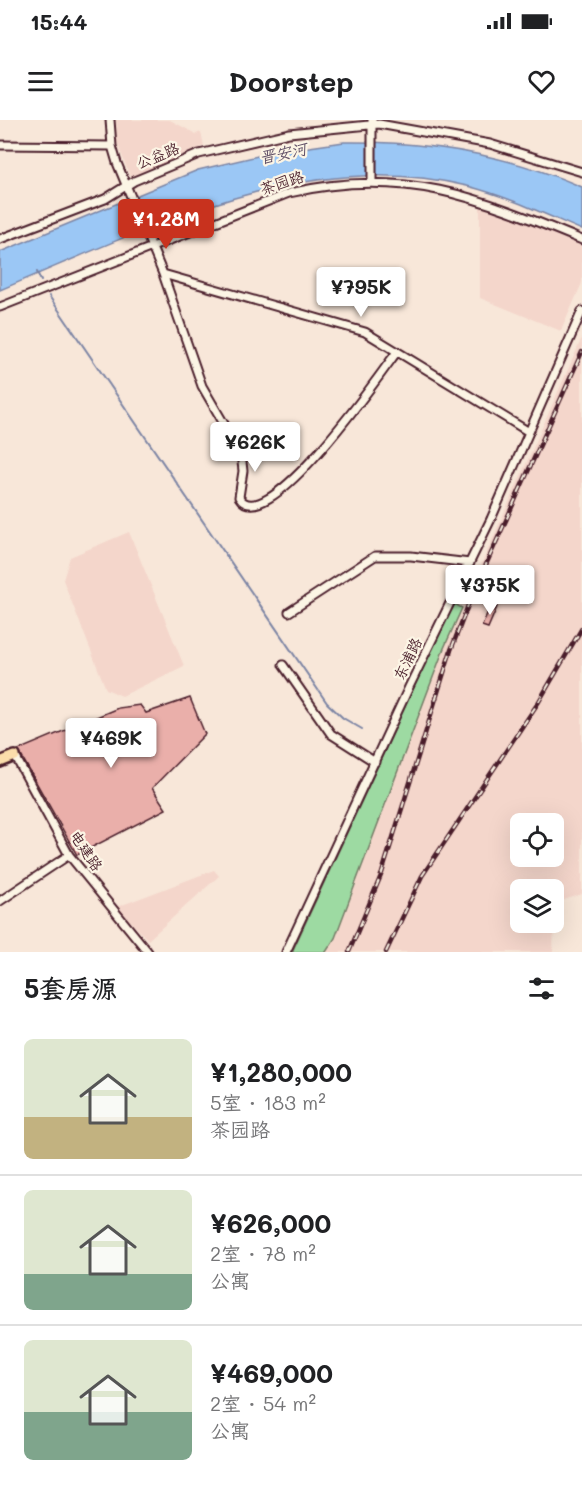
<!DOCTYPE html>
<html lang="zh">
<head>
<meta charset="utf-8">
<style>
  :root { --surface:#fff; --page:#f2f2f2; --text:#202124; --muted:#757577; --line:#e0e0e0; --accent:#c8321e }
  body { margin:0; font-family:Mali,"LXGW WenKai TC",sans-serif; background:var(--page); color:var(--text); height:100vh; display:flex; flex-direction:column; font-size:22px; white-space:nowrap }
  * { box-sizing:border-box; margin:0 }
  p { font-size:20px; color:var(--muted) }
  .icon { flex:none; width:33px; height:33px; fill:none; stroke:currentColor; stroke-width:2; stroke-linecap:round; stroke-linejoin:round }
  .map { position:relative; height:832px; overflow:hidden }
  .panel { display:flex; flex-direction:column; background:var(--surface); flex:1 }
  .panel>* { flex:none }
  .buttons { position:absolute; left:510px; top:693px; display:grid; gap:12px }
  .buttons a { display:grid; place-items:center; width:54px; height:54px; border-radius:9px; background:var(--surface); box-shadow:0 6px 24px #0002; font-size:30px }
  .price { position:absolute; translate:-50% -51px; padding:0 14px; border-radius:6px; background:#fff; color:#222; font-size:20px; line-height:39px; filter:drop-shadow(0 2px 3px #0008) }
  .price::after { content:''; position:absolute; left:50%; top:36px; width:18px; height:14px; margin-left:-9px; background:inherit; clip-path:polygon(0 0,100% 0,50% 100%) }
  .price.active { background:var(--accent); color:#fff }
  ul { padding:0; list-style:none }
  li { display:flex; align-items:center; gap:18px; height:150px; padding:0 24px }
  li+li { border-top:2px solid var(--line) }
  li span { display:grid; place-items:center; flex:none; width:168px; height:120px; border-radius:9px; color:#555 }
  li>.icon { margin-inline-start:auto }
  span .icon { width:72px; height:72px; fill:#fffc; stroke-width:1 }
  li b { font-size:26px }
  h2 { display:flex; justify-content:space-between; align-items:center; height:72px; padding:0 24px; font-size:26px }
  .status { display:flex; justify-content:space-between; align-items:center; height:42px; padding:0 30px; background:var(--surface); direction:ltr }
  .status svg { height:16px; fill:currentColor }
  header { display:flex; justify-content:space-between; align-items:center; height:78px; padding:0 24px; background:var(--surface); font-size:27px; font-weight:700 }
  .map>svg:first-child { display:block }
</style>
</head>
<body>
<div class="status"><b>15:44</b><svg viewBox="0 0 49 12"><path d="M0 12V9h3v3zM5 12V6h3v6zM10 12V3h3v9zM15 12V0h3v12zM26 1h20v11H26zM47 4h2v5h-2z"/></svg></div>
<header><svg class="icon" aria-label="menu" viewBox="0 0 24 24"><path d="M4 6h16M4 12h16M4 18h16"/></svg>Doorstep<svg class="icon" aria-label="heart" viewBox="0 0 24 24"><path d="M12 20l-8-8c-3-5 5-10 8-4 3-6 11-1 8 4z"/></svg></header>
<div class="map">
<svg width="582" height="832" viewBox="0 0 582 832">
  <rect width="100%" height="100%" fill="#f8e7d9"/>
  <filter id="ink" filterUnits="userSpaceOnUse"><feTurbulence type="fractalNoise" baseFrequency=".0167" numOctaves="2"/><feDisplacementMap in="SourceGraphic" scale="12" xChannelSelector="R" yChannelSelector="G"/><feConvolveMatrix kernelMatrix="1 2 1 2 8 2 1 2 1" color-interpolation-filters="sRGB"/></filter>
  <g filter="url(#ink)">
    <path fill="#f4d6cb" fill-rule="evenodd" d="M 116,0 L 170,0 L 196,14 L 201,12 L 204,26 L 130,57 L 117,22 Z
      M 480,87 L 517,98 L 582,126 L 582,163 L 561,211 L 480,178 Z
      M 582,218 L 582,774 L 555,783 L 553,832 L 326,832 L 335,818 L 444,528 ZM 520,704 L 554,704 L 554,736 L 520,736 ZM 520,770 L 554,770 L 554,802 L 520,802 Z
      M 129,412 L 184,546 L 122,576 L 106,569 L 63,460 L 70,437 Z
      M 214,750 L 219,756 L 148,820 L 117,787 Z"/>
    <path fill="#9ddaa2" stroke="#747c66" stroke-width="1.5" d="M 453,483 L 462,488 L 444,528 L 335,818 L 326,832 L 292,832 Z"/>
    <path fill="#9bc7f5" stroke="#7b84a4" stroke-width="1.5" d="M 344,22 C 427,21 506,34 582,67 L 582,110 C 544,94 507,76 467,66 C 304,26 147,109 0,170 L 0,132 L 198,50 L 275,32 Z"/>
    <g fill="none" stroke-linecap="round" stroke-linejoin="round">
      <path stroke="#7b84a4" stroke-width="2" d="M 37,152 L 41,161
        M 49,176 L 327,583 L 343,598 L 362,609"/>
    </g>
    <path fill="#eaafaa" stroke="#4a1f2b" stroke-width="1.5" d="M 491,484 L 497,487 L 488,508 L 482,506 Z
      M 190,578 L 205,614 L 152,668 L 166,689 L 77,735 L 18,630 L 118,588 L 140,585 L 146,593 Z"/>
    <g fill="none" stroke-linecap="round" stroke-linejoin="round">
      <defs>
        <path id="minor" d="M 110,0 L 112,26 L 117,43 L 163,154 L 202,266 L 241,333 L 243,351 L 239,377 C 265,421 381,253 396,233
          M 0,25 L 112,26
          M 372,62 L 372,0
          M 0,119 L 105,79 L 134,61 L 199,34 L 289,13 L 379,4 L 490,24 L 582,52
          M 163,154 L 365,212 L 529,312
          M 0,187 L 289,73 C 403,46 478,77 582,120
          M 289,492 L 375,436 L 411,436 L 470,443
          M 283,545 L 331,614 L 375,642
          M 15,636 L 69,735 L 148,832
          M 0,781 L 69,735
          M 286,832 L 409,567 L 491,399 L 582,191"/>
        <path id="major" d="M 0,642 L 15,636"/>
      </defs>
      <use href="#minor" stroke="#4a1f2b" stroke-width="11"/>
      <use href="#major" stroke="#4a1f2b" stroke-width="14"/>
      <use href="#minor" stroke="#fcf5e5" stroke-width="7"/>
      <use href="#major" stroke="#fbddab" stroke-width="9"/>
      <defs>
        <path id="rail" d="M 349,832 L 382,753 L 451,530 L 470,480 L 582,232
          M 386,832 L 422,756 L 538,583 L 582,508"/>
      </defs>
      <use href="#rail" stroke="#4a1f2b" stroke-width="4.5"/>
      <use href="#rail" stroke="#fcf5e5" stroke-width="2" stroke-dasharray="7" stroke-linecap="butt"/>
    </g>
  </g>
  <g text-anchor="middle" stroke-width="4.5" stroke-linejoin="round" paint-order="stroke">
    <g font-size="15" fill="#4a1f2b" stroke="#fcf5e5">
      <text transform="translate(158 36) rotate(-22)" y="5">公益路</text>
      <text transform="translate(282 63) rotate(-18)" y="5">茶园路</text>
      <text transform="translate(408 539) rotate(-64)" y="5">东浦路</text>
      <text transform="translate(86 731) rotate(56)" y="5">电建路</text>
    </g>
    <g font-size="16" font-style="italic" fill="#625168" stroke="#fcf5e5">
      <text transform="translate(283 33) rotate(-12)" y="6">晋安河</text>
    </g>
  </g>
</svg>
<div class="buttons">
<a><svg class="icon" aria-label="locate" viewBox="0 0 24 24"><circle cx="12" cy="12" r="6"/><path d="M12 2v4M12 18v4M2 12h4M18 12h4"/></svg></a>
<a><svg class="icon" aria-label="layers" viewBox="0 0 24 24"><path d="M12 4l9 5-9 5-9-5zM3 14l9 5 9-5"/></svg></a>
</div>
<b class="price active" style="left:166px;top:130px">¥1.28M</b>
<b class="price" style="left:361px;top:198px">¥795K</b>
<b class="price" style="left:255px;top:353px">¥626K</b>
<b class="price" style="left:490px;top:496px">¥375K</b>
<b class="price" style="left:111px;top:649px">¥469K</b>
</div>
<section class="panel">
<h2>5套房源<svg class="icon" aria-label="filters" viewBox="0 0 24 24"><path d="M4 7h16M4 17h16"/><circle cx="9" cy="7" r="2"/><circle cx="15" cy="17" r="2"/></svg></h2>
<ul>
<li><span style="background:linear-gradient(#dfe7d0 65%,#c2b280 0)"><svg class="icon" aria-label="home" viewBox="0 0 24 24"><path d="M3 11l9-7 9 7M6 9v11h12V9"/></svg></span><div><b>¥1,280,000</b><p>5室 · 183 m²</p><p>茶园路</p></div></li>
<li><span style="background:linear-gradient(#dfe7d0 70%,#7fa58c 0)"><svg class="icon" aria-label="home" viewBox="0 0 24 24"><path d="M3 11l9-7 9 7M6 9v11h12V9"/></svg></span><div><b>¥626,000</b><p>2室 · 78 m²</p><p>公寓</p></div></li>
<li><span style="background:linear-gradient(#dfe7d0 60%,#7fa58c 0)"><svg class="icon" aria-label="home" viewBox="0 0 24 24"><path d="M3 11l9-7 9 7M6 9v11h12V9"/></svg></span><div><b>¥469,000</b><p>2室 · 54 m²</p><p>公寓</p></div></li>
</ul>
</section>
</body>
</html>
